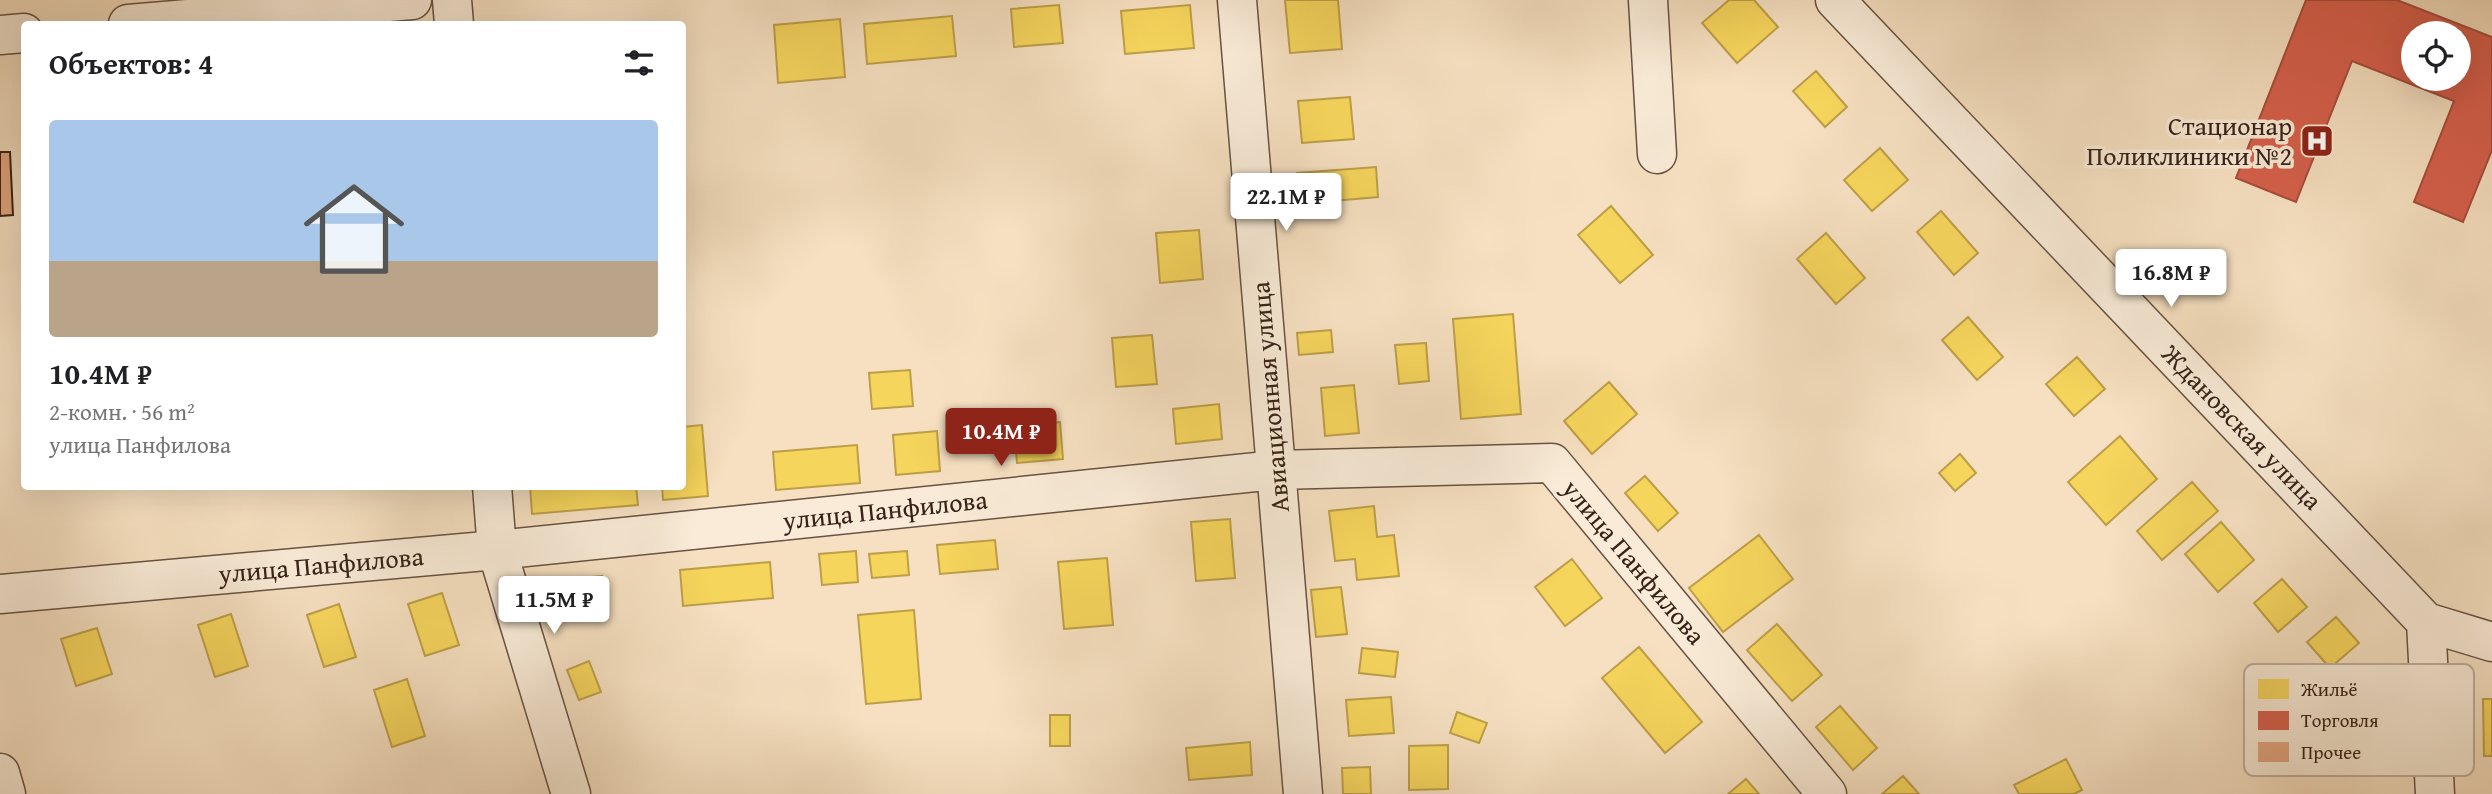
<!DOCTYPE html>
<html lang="ru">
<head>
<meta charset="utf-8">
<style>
  :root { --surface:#fff; --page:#f6f6f6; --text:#202124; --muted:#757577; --accent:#8f2418 }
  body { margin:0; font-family:"Gentium Book Plus",serif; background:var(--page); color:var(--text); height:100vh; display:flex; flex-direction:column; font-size:26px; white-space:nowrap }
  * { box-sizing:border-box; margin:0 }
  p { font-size:23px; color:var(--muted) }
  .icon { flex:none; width:38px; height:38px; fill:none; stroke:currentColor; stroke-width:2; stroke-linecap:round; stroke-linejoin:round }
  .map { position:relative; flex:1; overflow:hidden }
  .sheet { position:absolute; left:21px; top:21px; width:665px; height:469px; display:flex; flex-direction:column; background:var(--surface); border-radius:7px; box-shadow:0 7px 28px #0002 }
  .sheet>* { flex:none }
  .tools { position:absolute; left:2401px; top:21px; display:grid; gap:14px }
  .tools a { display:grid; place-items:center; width:70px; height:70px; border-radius:50%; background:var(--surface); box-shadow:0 7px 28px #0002; font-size:35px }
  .price { position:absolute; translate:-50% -60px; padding:0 16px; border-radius:7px; background:#fff; color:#222; font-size:23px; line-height:46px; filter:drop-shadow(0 2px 4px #0008) }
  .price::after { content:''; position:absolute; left:50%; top:42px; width:21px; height:16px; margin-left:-10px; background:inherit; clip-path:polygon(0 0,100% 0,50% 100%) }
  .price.selected { background:var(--accent); color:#fff }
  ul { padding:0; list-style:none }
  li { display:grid; align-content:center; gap:14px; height:371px; padding:0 28px }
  li span { display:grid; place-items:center; height:217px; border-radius:7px; color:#555 }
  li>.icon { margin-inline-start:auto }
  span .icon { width:126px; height:126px; fill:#fffc; stroke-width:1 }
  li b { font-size:30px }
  h2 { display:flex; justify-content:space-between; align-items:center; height:84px; padding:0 28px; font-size:30px }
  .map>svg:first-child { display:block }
</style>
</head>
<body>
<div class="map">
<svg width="2492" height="794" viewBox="0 0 2492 794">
  <rect width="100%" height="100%" fill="#f6e0c1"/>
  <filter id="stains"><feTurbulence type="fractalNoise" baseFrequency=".00286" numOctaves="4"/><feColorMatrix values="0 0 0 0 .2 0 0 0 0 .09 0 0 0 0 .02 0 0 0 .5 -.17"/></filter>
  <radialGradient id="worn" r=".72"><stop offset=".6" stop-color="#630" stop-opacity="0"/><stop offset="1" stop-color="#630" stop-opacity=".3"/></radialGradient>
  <path fill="#f6d55c" stroke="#bd9f48" stroke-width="2" d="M 1285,0 L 1338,0 L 1342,49 L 1290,53 Z
    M 1729,0 L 1754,0 L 1778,27 L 1737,63 L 1702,23 Z
    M 1059,5 L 1063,43 L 1014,47 L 1011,9 Z
    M 1190,5 L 1194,48 L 1125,54 L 1121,11 Z
    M 952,16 L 956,56 L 867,64 L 864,24 Z
    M 840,19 L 845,77 L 778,83 L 774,25 Z
    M 1816,71 L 1847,107 L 1825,127 L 1793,91 Z
    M 1350,97 L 1354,139 L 1302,143 L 1298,101 Z
    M 1880,148 L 1908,180 L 1872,211 L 1844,180 Z
    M 1376,167 L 1378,197 L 1299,204 L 1297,173 Z
    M 1611,206 L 1653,255 L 1620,283 L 1578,235 Z
    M 1941,211 L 1978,253 L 1954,275 L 1917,232 Z
    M 1199,230 L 1203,279 L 1160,283 L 1156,233 Z
    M 1826,233 L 1865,278 L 1836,304 L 1797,259 Z
    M 1513,314 L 1521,414 L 1461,419 L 1453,319 Z
    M 1968,317 L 2003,357 L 1977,380 L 1942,340 Z
    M 1331,330 L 1333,352 L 1299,355 L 1297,333 Z
    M 1152,335 L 1157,384 L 1116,387 L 1112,338 Z
    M 1426,343 L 1429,381 L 1399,384 L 1395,345 Z
    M 2077,357 L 2105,389 L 2074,416 L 2046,384 Z
    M 910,370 L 913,406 L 872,409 L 869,373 Z
    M 1609,382 L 1637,414 L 1592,454 L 1564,421 Z
    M 1354,385 L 1359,433 L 1325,436 L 1321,388 Z
    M 1219,404 L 1222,439 L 1176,444 L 1173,409 Z
    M 1060,422 L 1063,459 L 1017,463 L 1014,426 Z
    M 702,425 L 708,496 L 663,500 L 662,486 L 682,486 L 682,427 Z
    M 937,431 L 940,471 L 896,475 L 893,435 Z
    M 2120,436 L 2157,479 L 2106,525 L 2068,482 Z
    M 857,445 L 860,483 L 776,490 L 773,452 Z
    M 1960,454 L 1976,473 L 1955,491 L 1939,473 Z
    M 1645,476 L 1678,513 L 1658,531 L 1625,493 Z
    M 2192,482 L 2218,511 L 2162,560 L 2137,531 Z
    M 530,486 L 636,486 L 638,505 L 532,514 Z
    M 1374,506 L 1377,537 L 1394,535 L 1399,576 L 1357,580 L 1355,559 L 1335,561 L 1329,511 Z
    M 1230,519 L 1235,578 L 1196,581 L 1191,522 Z
    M 2221,522 L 2254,560 L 2218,592 L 2185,554 Z
    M 1759,535 L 1793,579 L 1723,632 L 1689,588 Z
    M 995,540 L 998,569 L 940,574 L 937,545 Z
    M 856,551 L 858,582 L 822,585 L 819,554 Z
    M 907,551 L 909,575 L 872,578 L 869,554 Z
    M 1107,558 L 1113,625 L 1064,629 L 1058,562 Z
    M 1572,559 L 1602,598 L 1565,626 L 1535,587 Z
    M 770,562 L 773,598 L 683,606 L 680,570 Z
    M 602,576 L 604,605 L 552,610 L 549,581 Z
    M 2282,579 L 2307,607 L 2278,632 L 2254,603 Z
    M 1341,587 L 1347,634 L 1316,637 L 1311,590 Z
    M 442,593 L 459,645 L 425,656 L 408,604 Z
    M 339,604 L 356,657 L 324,667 L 307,615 Z
    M 914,610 L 921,699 L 866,704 L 858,615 Z
    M 231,614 L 248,666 L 215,677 L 198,625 Z
    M 2336,617 L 2359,643 L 2330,668 L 2307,642 Z
    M 1777,624 L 1822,675 L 1792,701 L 1747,650 Z
    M 97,628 L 112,674 L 76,686 L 61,639 Z
    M 1639,647 L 1702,722 L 1665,753 L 1602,678 Z
    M 1362,648 L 1398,652 L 1395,677 L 1359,673 Z
    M 589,661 L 601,692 L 579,700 L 567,670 Z
    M 407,679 L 425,736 L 392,747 L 374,690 Z
    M 1391,697 L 1394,733 L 1349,736 L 1346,700 Z
    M 2483,699 L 2492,699 L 2492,756 L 2484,756 Z
    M 1840,706 L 1877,748 L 1853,770 L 1816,727 Z
    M 1457,712 L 1487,723 L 1479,743 L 1450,733 Z
    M 1050,715 L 1070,715 L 1070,746 L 1050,746 Z
    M 1250,742 L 1252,775 L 1189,780 L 1186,748 Z
    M 1448,745 L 1448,789 L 1409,790 L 1409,746 Z
    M 2066,759 L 2082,790 L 2074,794 L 2019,794 L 2014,785 Z
    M 1370,767 L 1371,794 L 1343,794 L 1342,768 Z
    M 1903,776 L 1919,794 L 1882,794 Z
    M 1746,779 L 1759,794 L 1728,794 Z"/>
  <path fill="#d6604d" stroke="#a74d3d" stroke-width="2" fill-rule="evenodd" d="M 2306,0 L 2397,0 L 2492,37 L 2492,150 L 2463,222 L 2414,202 L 2454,101 L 2352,61 L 2296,202 L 2236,178 ZM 2413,33 L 2459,33 L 2459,79 L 2413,79 Z"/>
  <path fill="#e4a781" stroke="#382218" stroke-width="2" d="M 0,152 L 10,152 L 13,215 L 0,216 Z"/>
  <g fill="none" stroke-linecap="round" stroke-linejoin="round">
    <defs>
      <path id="minor" d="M 452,0 L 454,24
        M 1237,0 L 1303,794
        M 1648,0 L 1657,154
        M 1835,0 L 2426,622 L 2492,642
        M 128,24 L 412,0
        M 0,35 L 24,33
        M 492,486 L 497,550 L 571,794
        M 0,594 L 497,550 L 1276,470 L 1552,463 L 1827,794
        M 2426,622 L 2435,794
        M 0,773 L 6,794"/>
    </defs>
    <use href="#minor" stroke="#685242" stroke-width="41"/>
    <use href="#minor" stroke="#f9ebd7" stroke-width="38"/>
  </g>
  <defs>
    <symbol id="hospital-square" viewBox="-11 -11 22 22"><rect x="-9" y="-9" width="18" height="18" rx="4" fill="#8f2418" stroke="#f9ebd7"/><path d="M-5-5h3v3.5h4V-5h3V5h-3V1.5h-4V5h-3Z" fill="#fff"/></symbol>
  </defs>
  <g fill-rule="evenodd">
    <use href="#hospital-square" x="2298" y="122" width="38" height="38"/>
  </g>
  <g text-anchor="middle" stroke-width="7" stroke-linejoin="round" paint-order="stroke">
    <g font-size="26" fill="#382218" stroke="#f9ebd7" text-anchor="end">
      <text x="2292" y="135">Стационар<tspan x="2292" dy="30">Поликлиники №2</tspan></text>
    </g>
    <g font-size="26" fill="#382218" stroke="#f9ebd7">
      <text transform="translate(1270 397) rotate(-95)" y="9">Авиационная улица</text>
      <text transform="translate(2242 427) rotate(46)" y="9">Ждановская улица</text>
      <text transform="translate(885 510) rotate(-6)" y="9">улица Панфилова</text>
      <text transform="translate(1634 562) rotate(50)" y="9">улица Панфилова</text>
      <text transform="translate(321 565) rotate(-5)" y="9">улица Панфилова</text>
    </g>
  </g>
  <rect x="2244" y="664" width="230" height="112" rx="10" fill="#f9ebd7" stroke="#bfaf9e" stroke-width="2"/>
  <rect x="2258" y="679" width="31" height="20" fill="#f6d55c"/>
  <rect x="2258" y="711" width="31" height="19" fill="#d6604d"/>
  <rect x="2258" y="742" width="31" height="20" fill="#e4a781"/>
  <g font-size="19" fill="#382218">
    <text x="2301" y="696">Жильё</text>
    <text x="2301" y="727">Торговля</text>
    <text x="2301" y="759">Прочее</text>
  </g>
  <rect width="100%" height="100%" filter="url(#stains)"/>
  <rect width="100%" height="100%" fill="url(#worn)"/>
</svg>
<div class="tools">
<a><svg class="icon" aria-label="locate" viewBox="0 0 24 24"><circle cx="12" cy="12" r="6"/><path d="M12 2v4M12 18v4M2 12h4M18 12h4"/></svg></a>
</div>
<b class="price" style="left:1286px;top:233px">22.1M ₽</b>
<b class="price" style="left:2171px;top:309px">16.8M ₽</b>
<b class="price selected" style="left:1001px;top:468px">10.4M ₽</b>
<b class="price" style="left:554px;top:636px">11.5M ₽</b>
<section class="sheet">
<h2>Объектов: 4<svg class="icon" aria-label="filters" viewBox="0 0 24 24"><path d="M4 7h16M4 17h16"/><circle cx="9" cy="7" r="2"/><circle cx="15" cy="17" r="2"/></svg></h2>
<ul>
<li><span style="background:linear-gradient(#a9c7e8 65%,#b9a48a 0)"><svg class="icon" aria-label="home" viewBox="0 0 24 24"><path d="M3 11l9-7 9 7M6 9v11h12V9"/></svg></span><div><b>10.4M ₽</b><p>2-комн. · 56 m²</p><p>улица Панфилова</p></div></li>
</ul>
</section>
</div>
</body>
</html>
